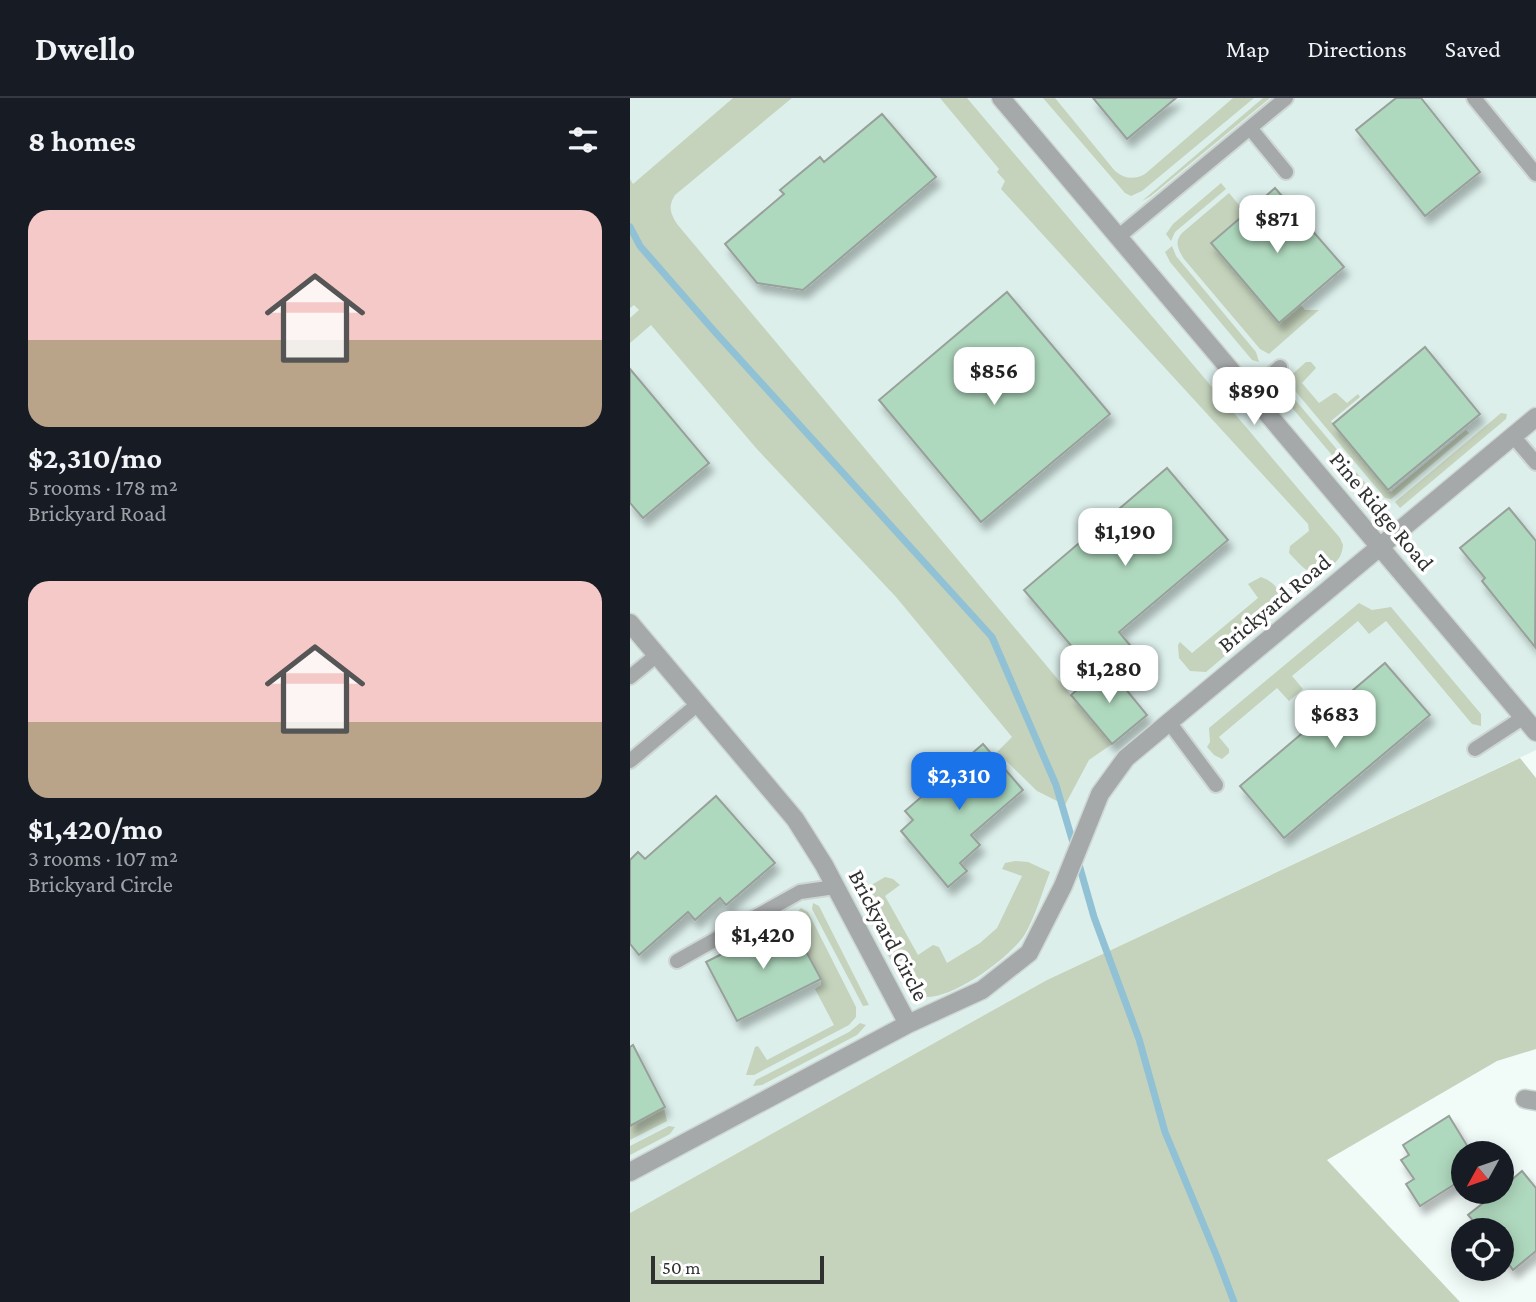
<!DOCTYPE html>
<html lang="en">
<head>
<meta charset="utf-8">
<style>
  :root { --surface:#171b24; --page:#242831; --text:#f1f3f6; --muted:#9ea1a6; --line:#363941; --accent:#1a73e8 }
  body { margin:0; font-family:"Crimson Pro",serif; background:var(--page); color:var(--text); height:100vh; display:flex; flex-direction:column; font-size:26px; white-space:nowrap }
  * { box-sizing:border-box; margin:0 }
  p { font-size:23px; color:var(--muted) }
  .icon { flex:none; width:38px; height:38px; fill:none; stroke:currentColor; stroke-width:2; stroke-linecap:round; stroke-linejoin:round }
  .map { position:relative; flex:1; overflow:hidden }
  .side { display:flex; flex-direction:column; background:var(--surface); width:630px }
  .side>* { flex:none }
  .needle { width:46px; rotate:230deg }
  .tools { position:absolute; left:821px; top:1043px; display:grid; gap:14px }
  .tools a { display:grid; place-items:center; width:63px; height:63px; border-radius:50%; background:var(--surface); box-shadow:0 4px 18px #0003; font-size:35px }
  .scale { position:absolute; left:21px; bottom:18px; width:173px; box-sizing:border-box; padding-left:7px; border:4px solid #2e3130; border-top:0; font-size:19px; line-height:24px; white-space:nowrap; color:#2e3130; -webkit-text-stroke:5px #fff; paint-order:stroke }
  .price { position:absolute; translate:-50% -60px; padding:0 16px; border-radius:14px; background:#fff; color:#222; font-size:23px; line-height:46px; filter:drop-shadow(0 2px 4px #0008) }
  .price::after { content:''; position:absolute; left:50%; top:42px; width:21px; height:16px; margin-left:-10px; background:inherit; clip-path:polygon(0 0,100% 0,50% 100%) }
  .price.active { background:var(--accent); color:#fff }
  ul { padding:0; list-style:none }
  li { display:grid; align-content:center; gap:14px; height:371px; padding:0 28px }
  li span { display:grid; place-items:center; height:217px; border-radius:21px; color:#555 }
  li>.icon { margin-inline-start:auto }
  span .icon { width:126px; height:126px; fill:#fffc; stroke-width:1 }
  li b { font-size:30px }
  h2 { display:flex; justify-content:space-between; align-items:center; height:84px; padding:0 28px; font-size:30px }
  header { display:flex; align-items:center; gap:42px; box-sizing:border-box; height:98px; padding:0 35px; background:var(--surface); border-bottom:2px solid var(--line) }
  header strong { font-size:33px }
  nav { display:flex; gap:38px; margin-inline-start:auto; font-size:24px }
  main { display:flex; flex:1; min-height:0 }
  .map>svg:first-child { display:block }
</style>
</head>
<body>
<header>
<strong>Dwello</strong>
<nav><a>Map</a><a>Directions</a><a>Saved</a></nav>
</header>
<main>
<section class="side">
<h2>8 homes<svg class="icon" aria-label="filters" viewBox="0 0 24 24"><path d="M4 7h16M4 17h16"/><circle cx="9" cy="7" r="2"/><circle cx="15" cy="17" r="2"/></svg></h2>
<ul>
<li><span style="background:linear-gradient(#f6c9c9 60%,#b9a48a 0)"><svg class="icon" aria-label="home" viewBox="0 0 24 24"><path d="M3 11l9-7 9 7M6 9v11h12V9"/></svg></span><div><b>$2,310/mo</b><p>5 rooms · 178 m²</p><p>Brickyard Road</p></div></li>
<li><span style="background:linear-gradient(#f6c9c9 65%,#b9a48a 0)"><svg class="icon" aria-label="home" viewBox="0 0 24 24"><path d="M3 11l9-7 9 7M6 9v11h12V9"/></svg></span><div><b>$1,420/mo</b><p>3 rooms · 107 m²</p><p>Brickyard Circle</p></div></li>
</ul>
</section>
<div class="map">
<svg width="906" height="1204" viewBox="0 0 906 1204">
  <defs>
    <filter id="shadow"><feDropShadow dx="4.5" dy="8" stdDeviation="3.5" flood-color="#0004"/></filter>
  </defs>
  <rect width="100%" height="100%" fill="#f1fbf8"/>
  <path fill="#dcefea" d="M 0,0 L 906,0 L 906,652 L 417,882 L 0,1115 Z"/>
  <path fill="#c5d3bc" d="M 103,0 L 162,0 L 45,97 C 38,108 40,115 47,126 L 482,646 L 459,662 L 435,707 L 407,693 L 367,654 L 382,639 L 266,499 L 126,350 L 21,227 L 0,245 L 0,220 L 9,212 L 4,207 L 0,210 L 0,81 L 3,86 Z
    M 310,0 L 337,0 L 710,440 L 713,447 C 712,458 708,463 699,470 C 682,484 671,467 659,455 L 660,448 L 679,433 L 678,426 L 371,91 L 375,83 L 367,74 L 369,71 Z
    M 413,0 L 425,0 L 485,73 C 495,81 504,82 515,76 L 603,0 L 624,0 L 512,93 L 501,98 L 495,95 Z
    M 633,0 L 640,0 L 521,98 L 512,103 Z
    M 591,85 L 596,91 L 545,134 L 541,143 L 536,136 L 543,126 Z
    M 599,95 L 616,115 L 581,146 L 649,225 L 670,206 L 675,212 L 689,212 L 639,256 L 630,251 L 554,161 C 548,151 544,144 552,135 Z
    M 542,148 L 546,158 L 626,254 L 629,264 L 622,262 L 540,164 L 535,154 Z
    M 676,264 L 681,264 L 686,270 L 672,285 L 689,305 L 704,295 L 706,295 L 717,305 L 728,296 L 730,299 L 701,323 L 761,394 L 836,332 L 839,335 L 761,401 L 755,400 L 661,288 L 658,280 Z
    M 649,288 L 656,291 L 753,406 L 748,410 L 743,406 L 648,293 Z
    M 871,315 L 877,316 L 876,321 L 770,410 L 765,404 Z
    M 631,479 C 643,483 651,493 654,505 L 650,511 L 576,574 L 560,573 L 549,560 L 548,547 L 550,544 L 562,555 L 628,500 L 618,486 Z
    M 729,505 L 742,512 L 761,509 L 851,616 L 851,628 L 842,626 L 756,523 L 739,536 L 728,523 L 662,578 L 673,591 L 659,603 L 647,590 L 589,639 L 599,651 L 599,655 L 592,661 L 584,657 L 577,649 L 580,644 L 579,630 Z
    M 890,660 L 906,680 L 906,951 L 867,963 L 697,1062 L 830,1204 L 0,1204 L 0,1115 L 417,882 Z
    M 385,763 L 398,764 L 420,774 C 412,794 406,817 395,836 C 381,859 323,901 295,899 C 286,899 279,891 273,885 L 226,796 L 255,779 L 263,781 L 270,787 L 255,798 L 288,857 L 303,847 L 309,849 L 317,865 L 350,845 L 367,830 L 392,778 L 372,771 L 375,765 Z
    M 183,805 L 189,808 L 239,907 L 233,908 L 182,811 Z
    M 171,810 L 178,814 L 226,909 L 226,919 L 219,927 L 124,977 L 116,977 L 125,949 L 128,948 L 137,962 L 204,927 L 185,891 L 191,887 L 191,881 L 159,822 Z
    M 230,925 L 236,927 L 227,937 L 132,987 L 123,988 L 126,982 L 219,934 Z
    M 34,1010 L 37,1023 L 0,1042 L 0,1028 Z
    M 39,1028 L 45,1029 L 40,1036 L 0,1057 L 0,1048 Z"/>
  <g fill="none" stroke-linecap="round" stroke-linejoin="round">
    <path stroke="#91c1d5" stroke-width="7" d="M 0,129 L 10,148 L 85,234 L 362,539 L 426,687 L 444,748
      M 448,763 L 464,819 L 509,941 L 535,1034 L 587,1159 L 604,1204"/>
  </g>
  <path fill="#afd9be" stroke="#99a09b" stroke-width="2" filter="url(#shadow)" d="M 463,0 L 546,0 L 497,41 Z
    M 766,0 L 791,0 L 850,74 L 795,118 L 726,32 Z
    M 252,16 L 306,79 L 173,192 L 127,185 L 95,146 L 154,96 L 150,92 L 190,59 L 194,64 Z
    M 645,90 L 714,169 L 649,225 L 581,145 L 616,115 L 610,109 L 622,98 L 628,105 Z
    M 377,194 L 480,316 L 351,424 L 249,302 Z
    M 795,249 L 850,316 L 758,392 L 703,326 Z
    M 0,271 L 79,365 L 13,420 L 0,405 Z
    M 537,370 L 598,442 L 489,534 L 504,552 L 480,573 L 466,555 L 455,564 L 394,492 Z
    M 879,410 L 906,443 L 905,549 L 852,483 L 855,480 L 830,450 Z
    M 755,565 L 800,617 L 654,740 L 610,688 Z
    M 476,567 L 517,617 L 482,646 L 441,597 Z
    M 353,646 L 393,692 L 341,737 L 350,747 L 330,765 L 337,773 L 318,789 L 271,733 L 283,722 L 275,713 Z
    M 86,698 L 145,765 L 96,807 L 90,800 L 65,822 L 58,814 L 9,857 L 0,846 L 0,762 L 8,754 L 15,761 Z
    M 159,822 L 191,881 L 107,923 L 76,864 Z
    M 3,947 L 35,1009 L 0,1028 L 0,949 Z
    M 819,1018 L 841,1054 L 845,1051 L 848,1055 L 833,1055 L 833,1081 L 790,1108 L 776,1086 L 784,1081 L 771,1062 L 779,1057 L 773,1047 Z
    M 892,1073 L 906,1090 L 906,1153 L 883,1172 L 872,1157 L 872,1132 L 851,1132 L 838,1117 L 867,1094 L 872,1094 L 872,1090 Z"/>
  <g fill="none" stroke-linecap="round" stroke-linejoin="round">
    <defs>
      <path id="service" d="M 844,0 L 906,76
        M 620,30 L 656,74
        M 488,139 L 656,0
        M 620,295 L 650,269
        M 883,338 L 906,365
        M 0,579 L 27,557
        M 539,624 L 586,687
        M 845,651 L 894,619
        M 0,663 L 68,606
        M 47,863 L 170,794 L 205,789"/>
      <path id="minor" d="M 371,0 L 906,634
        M 0,525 L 165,721 L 194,767 L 278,926
        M 895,1001 L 906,1003
        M 0,1074 L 278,926 L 352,892 L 399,855 L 433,788 L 470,696 L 496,660 L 906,319"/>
    </defs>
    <use href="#service" stroke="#ced7d4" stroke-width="18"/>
    <use href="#minor" stroke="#ced7d4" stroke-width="21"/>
    <use href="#service" stroke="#a5a9a9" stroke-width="14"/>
    <use href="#minor" stroke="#a5a9a9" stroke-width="18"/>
  </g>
  <g text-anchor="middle" stroke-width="7" stroke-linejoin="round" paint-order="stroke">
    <g font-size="23" fill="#2e3130" stroke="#fff">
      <text transform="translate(752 413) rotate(50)" y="8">Pine Ridge Road</text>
      <text transform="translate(644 505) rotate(-40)" y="8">Brickyard Road</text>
      <text transform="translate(259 837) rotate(62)" y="8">Brickyard Circle</text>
    </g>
  </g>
</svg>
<div class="tools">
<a><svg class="needle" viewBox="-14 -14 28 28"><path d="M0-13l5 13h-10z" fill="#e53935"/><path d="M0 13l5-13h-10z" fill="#9ea1a6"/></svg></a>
<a><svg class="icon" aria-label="locate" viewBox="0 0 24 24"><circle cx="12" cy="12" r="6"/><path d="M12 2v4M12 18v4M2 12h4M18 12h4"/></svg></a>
</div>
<div class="scale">50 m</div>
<b class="price" style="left:647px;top:157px">$871</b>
<b class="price" style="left:364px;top:309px">$856</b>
<b class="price" style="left:624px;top:329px">$890</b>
<b class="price" style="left:495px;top:470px">$1,190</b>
<b class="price" style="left:479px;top:607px">$1,280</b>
<b class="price" style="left:705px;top:652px">$683</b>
<b class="price active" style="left:329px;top:714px">$2,310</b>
<b class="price" style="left:133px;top:873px">$1,420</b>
</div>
</main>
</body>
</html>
